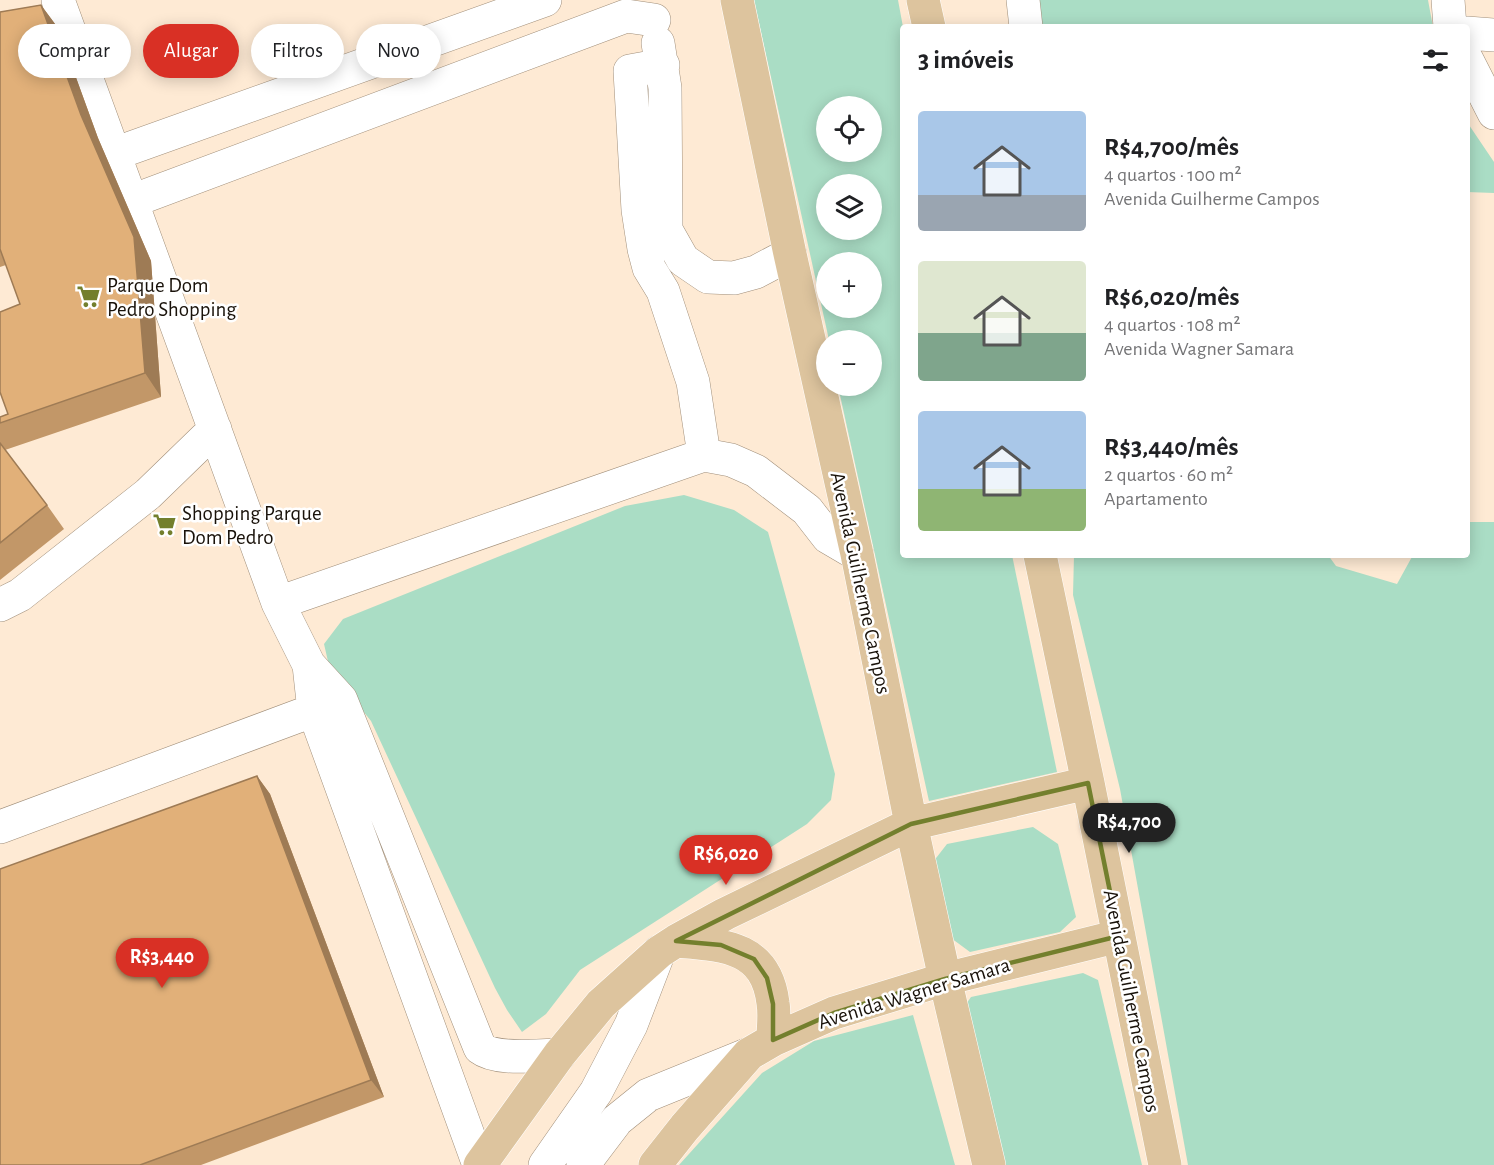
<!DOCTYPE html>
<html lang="pt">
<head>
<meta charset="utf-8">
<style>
  :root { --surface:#fff; --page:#f6f6f6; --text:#202124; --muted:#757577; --accent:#d93025 }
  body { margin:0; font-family:"Alegreya Sans",sans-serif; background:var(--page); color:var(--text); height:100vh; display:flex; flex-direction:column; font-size:22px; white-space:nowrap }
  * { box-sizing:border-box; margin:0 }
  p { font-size:20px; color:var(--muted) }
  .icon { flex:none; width:33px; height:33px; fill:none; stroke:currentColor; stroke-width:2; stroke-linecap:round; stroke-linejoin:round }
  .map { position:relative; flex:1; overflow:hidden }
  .sheet { position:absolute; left:900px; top:24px; width:570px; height:534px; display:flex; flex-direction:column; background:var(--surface); border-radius:6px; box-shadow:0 3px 15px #0003 }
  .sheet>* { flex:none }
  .top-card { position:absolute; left:18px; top:24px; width:570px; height:54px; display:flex; gap:12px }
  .controls { position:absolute; left:816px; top:96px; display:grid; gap:12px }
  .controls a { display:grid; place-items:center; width:66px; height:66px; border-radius:50%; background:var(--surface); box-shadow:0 3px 15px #0003; font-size:30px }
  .price { position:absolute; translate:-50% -51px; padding:0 14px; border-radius:21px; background:var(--accent); color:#fff; font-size:20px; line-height:39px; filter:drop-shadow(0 2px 3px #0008) }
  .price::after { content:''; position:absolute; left:50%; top:36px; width:18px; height:14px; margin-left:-9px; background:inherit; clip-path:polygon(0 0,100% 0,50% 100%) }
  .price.active { background:#222; color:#fff }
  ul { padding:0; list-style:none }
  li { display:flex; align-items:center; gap:18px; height:150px; padding:0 18px }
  li span { display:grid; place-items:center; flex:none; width:168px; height:120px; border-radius:6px; color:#555 }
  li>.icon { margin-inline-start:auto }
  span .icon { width:72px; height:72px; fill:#fffc; stroke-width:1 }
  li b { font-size:26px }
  h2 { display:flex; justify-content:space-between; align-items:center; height:72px; padding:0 18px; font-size:26px }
  .pill { padding:0 21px; border-radius:27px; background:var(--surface); box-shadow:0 3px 15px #0003; font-size:21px; line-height:54px }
  .pill.active { background:var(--accent); color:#fff }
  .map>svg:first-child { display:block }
</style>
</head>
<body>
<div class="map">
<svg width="1494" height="1165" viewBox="0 0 1494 1165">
  <rect width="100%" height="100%" fill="#feead4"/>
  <path fill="#aaddc5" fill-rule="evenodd" d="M 754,0 L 898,0 L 903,27 L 903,555 L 1012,555 L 1057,772 L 929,801 L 838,386 L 872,386 L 872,340 L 829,340 ZM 826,106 L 872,106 L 872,152 L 826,152 ZM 826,184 L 872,184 L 872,230 L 826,230 ZM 826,262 L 872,262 L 872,308 L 826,308 Z
    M 1039,0 L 1428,0 L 1433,27 L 1042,27 Z
    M 1467,122 L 1494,162 L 1494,193 L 1467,192 Z
    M 684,495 L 734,510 L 768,532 L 835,774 L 831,800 L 807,824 L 580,970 L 546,1014 L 522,1032 L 507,1010 L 495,988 L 371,721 L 330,670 L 324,644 L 343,619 L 625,506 Z
    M 1467,522 L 1494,522 L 1494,1165 L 1188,1165 L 1120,789 L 1073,595 L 1074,555 L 1328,555 L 1336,566 L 1397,584 L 1413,555 L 1467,555 Z
    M 1033,827 L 1058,844 L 1076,917 L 1060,932 L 970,952 L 951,938 L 933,862 L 947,844 Z
    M 1083,973 L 1098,980 L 1142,1165 L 999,1165 L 964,1007 L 971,997 Z
    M 913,1015 L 955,1165 L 679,1165 L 762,1073 L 814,1041 Z"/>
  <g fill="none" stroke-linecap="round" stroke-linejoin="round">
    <defs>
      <path id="minor" d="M 58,0 L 278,603 L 309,665 L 341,700 L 480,1048 C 497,1061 537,1055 559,1055
        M 1023,0 L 1026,27
        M 1448,0 L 1450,27
        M 1467,33 L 1494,35
        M 658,43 L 665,88 L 666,230 L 683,260 L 708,277 L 734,278 L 756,272 L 790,254
        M 1467,60 L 1494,113
        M 114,154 L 545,0
        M 132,201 L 626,16 L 654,20
        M 704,455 L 731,460 L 756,471 L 807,510 L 828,537 L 857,554
        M 278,603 L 704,455 L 693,382 L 663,291 L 649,268 L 644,249 L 638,210 L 630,71 L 663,65
        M 0,605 L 20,595 L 148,494 L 215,429
        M 309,665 L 314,711 L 479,1165
        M 0,827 L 336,702
        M 545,1165 L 596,1092 L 631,1025 L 659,952
        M 583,1165 L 617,1120 L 648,1095 L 749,1054"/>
      <path id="major" d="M 737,0 L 790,254 L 857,554 L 911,824 L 945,979 L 989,1165
        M 923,0 L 929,27
        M 1040,555 L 1088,783 L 1165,1165
        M 676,941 C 724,945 766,946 773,1003 C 775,1015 773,1028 773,1040
        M 480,1165 L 559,1055 L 601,1004 L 659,952 L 676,941 L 725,914 L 911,824 L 1088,783
        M 655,1165 L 685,1127 L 749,1054 L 773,1040 L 834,1013 L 945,979 L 1119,936"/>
    </defs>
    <use href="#minor" stroke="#a18f7a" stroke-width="34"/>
    <use href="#major" stroke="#fff" stroke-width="34"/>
    <use href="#minor" stroke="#fff" stroke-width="33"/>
    <use href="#major" stroke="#ddc49e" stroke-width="33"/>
  </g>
  <path fill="#c29768" d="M 41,5 L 58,28 L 98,138 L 151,261 L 161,397 L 5,450 L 47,505 L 64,529 L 0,580 L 0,417 L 8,414 L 20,304 L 6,265 L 0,267 L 0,12 Z
    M 257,776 L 270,794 L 384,1097 L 201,1165 L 0,1165 Z"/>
  <path fill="#9e7b55" d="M 41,5 L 58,28 L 98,138 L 151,261 L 161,397 L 145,373 L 81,115 Z
    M 257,776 L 270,794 L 384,1097 L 371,1080 Z"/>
  <path fill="#e1b079" stroke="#9e7b55" stroke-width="1.5" d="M 41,5 L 81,115 L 134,237 L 145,373 L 0,423 L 0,417 L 8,414 L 0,392 L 0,312 L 20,304 L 0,249 L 0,12 Z
    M 0,443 L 47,505 L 0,543 Z
    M 257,776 L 371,1080 L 140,1165 L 0,1165 L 0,869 Z"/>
  <path fill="none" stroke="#737f2d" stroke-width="4.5" stroke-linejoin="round" d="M 1088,783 L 1119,936 L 945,979 L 834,1013 L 773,1040 L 773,1004 L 767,978 L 754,959 L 721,945 L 676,941 L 911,824 Z"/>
  <defs>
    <symbol id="supermarket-bare" viewBox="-9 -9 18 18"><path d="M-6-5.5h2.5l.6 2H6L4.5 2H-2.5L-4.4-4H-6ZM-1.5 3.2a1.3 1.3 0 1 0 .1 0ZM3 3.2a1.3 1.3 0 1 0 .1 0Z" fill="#737f2d" stroke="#fff" stroke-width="2.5" paint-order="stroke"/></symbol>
  </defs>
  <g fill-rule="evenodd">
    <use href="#supermarket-bare" x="72" y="280" width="33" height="33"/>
    <use href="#supermarket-bare" x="148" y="508" width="33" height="33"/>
  </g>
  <g text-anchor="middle" stroke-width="5" stroke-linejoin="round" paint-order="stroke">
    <g font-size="21" fill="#19120a" stroke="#fff" text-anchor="start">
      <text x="107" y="292">Parque Dom<tspan x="107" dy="24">Pedro Shopping</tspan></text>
      <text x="182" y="520">Shopping Parque<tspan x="182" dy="24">Dom Pedro</tspan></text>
    </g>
    <g font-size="21" fill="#19120a" stroke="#fff">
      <text transform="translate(861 583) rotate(78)" y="7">Avenida Guilherme Campos</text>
      <text transform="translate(914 993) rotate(-17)" y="7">Avenida Wagner Samara</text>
      <text transform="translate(1132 1001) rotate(79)" y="7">Avenida Guilherme Campos</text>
    </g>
  </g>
</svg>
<div class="controls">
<a><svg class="icon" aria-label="locate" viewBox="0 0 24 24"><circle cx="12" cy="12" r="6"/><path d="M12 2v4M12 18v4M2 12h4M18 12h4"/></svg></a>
<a><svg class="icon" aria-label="layers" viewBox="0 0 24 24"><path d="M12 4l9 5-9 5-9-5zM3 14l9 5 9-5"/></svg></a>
<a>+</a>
<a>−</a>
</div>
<b class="price active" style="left:1129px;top:854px">R$4,700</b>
<b class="price" style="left:726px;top:886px">R$6,020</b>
<b class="price" style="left:162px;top:989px">R$3,440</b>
<div class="top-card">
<a class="pill">Comprar</a>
<a class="pill active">Alugar</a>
<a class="pill">Filtros</a>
<a class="pill">Novo</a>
</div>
<section class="sheet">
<h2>3 imóveis<svg class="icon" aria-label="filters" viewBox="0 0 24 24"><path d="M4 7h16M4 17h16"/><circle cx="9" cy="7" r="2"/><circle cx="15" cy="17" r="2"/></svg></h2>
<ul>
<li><span style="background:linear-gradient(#a9c7e8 70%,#9aa5b1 0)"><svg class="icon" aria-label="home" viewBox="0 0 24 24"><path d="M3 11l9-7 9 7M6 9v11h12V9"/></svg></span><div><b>R$4,700/mês</b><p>4 quartos · 100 m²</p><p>Avenida Guilherme Campos</p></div></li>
<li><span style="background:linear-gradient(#dfe7d0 60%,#7fa58c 0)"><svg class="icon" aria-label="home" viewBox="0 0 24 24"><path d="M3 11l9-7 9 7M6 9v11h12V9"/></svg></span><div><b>R$6,020/mês</b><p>4 quartos · 108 m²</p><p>Avenida Wagner Samara</p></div></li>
<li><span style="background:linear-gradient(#a9c7e8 65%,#8fb573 0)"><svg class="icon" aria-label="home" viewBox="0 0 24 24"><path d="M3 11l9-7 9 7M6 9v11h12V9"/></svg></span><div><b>R$3,440/mês</b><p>2 quartos · 60 m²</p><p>Apartamento</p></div></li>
</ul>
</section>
</div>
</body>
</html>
